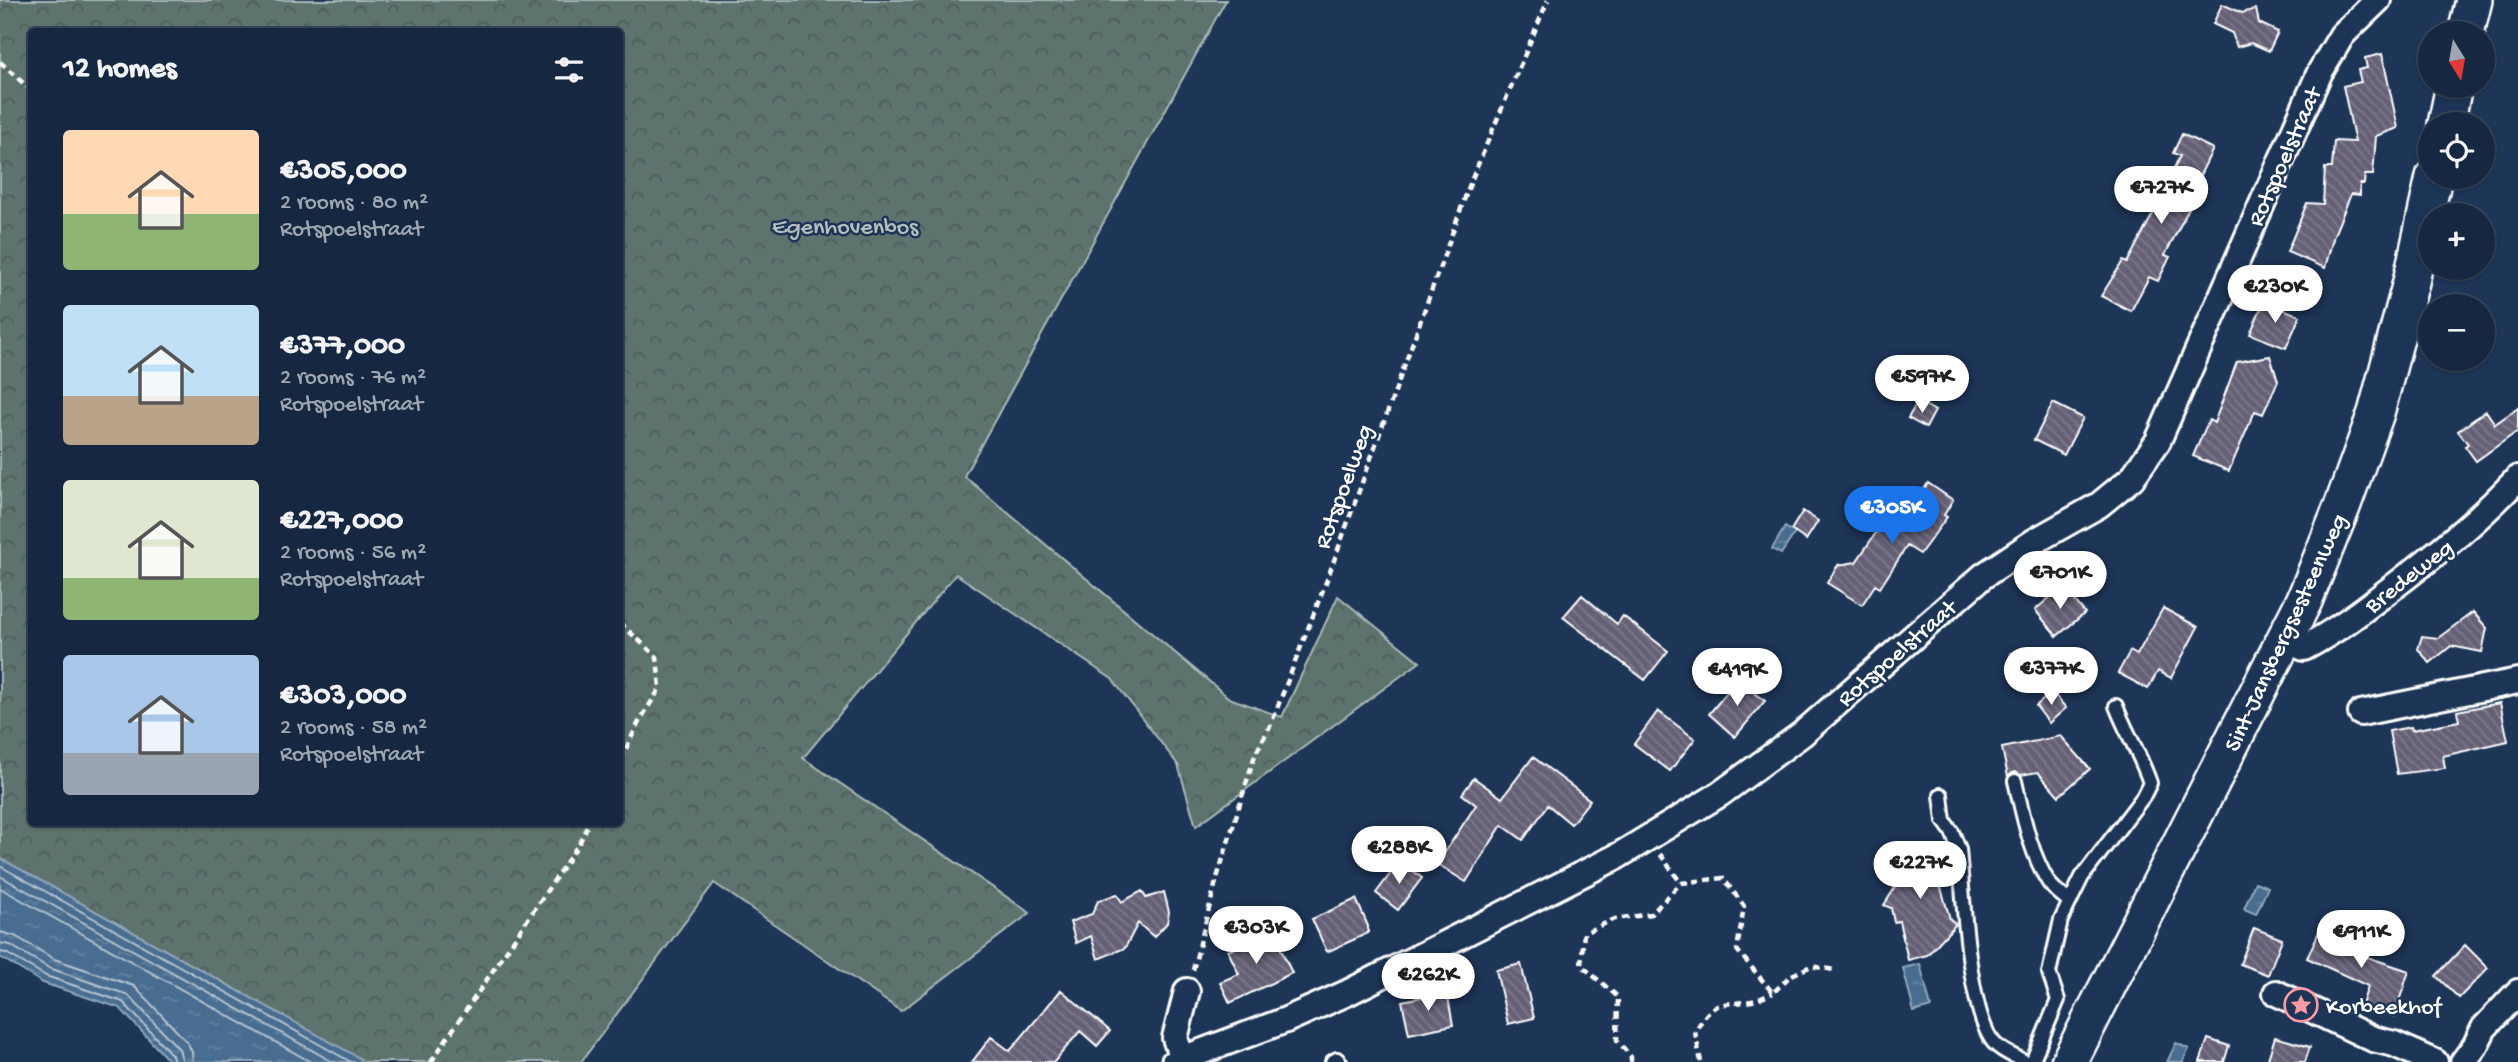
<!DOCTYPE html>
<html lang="en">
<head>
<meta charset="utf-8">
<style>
  :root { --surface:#162841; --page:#23344c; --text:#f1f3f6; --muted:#9ea6b1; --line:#35445a; --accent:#1a73e8 }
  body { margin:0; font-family:"Gochi Hand",sans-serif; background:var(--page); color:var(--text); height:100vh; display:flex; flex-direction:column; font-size:26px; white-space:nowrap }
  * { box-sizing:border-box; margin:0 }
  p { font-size:23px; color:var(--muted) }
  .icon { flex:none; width:38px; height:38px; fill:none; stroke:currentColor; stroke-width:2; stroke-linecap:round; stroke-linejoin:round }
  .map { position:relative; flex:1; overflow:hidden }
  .details { position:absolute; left:28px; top:28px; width:595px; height:798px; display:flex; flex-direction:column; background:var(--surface); border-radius:7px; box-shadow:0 2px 5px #0004,0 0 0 2px var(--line) }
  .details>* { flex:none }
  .needle { width:46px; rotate:169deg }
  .fabs { position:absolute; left:2418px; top:21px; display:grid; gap:14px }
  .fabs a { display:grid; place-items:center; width:77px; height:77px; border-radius:50%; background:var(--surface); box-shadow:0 2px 5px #0004,0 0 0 2px var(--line); font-size:35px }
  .price { position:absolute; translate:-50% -60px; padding:0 16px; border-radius:24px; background:#fff; color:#222; font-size:23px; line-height:46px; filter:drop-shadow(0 2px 4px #0008) }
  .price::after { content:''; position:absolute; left:50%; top:42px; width:21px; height:16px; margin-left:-10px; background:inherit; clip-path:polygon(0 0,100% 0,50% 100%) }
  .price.on { background:var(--accent); color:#fff }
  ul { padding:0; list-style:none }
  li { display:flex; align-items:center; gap:21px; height:175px; padding:0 35px }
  li span { display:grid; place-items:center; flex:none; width:196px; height:140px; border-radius:7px; color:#555 }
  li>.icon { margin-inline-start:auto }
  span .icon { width:84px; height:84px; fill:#fffc; stroke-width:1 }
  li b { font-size:30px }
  h2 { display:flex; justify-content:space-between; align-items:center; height:84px; padding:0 35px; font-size:30px }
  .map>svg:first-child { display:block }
</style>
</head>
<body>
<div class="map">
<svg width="2518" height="1062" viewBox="0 0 2518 1062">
  <defs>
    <pattern id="forest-crowns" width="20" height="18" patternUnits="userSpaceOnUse" patternTransform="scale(1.75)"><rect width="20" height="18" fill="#5b736e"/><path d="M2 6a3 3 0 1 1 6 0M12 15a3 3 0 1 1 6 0" fill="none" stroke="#525c5a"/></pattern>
    <pattern id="water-ripples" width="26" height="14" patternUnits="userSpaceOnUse" patternTransform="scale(1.75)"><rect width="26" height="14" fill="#486d90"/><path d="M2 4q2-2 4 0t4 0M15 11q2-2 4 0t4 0" fill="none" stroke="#6383a1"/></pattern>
    <pattern id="building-back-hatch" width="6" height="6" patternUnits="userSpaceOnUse" patternTransform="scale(1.75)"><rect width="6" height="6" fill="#666176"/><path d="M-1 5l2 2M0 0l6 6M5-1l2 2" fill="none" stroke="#7d798b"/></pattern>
  </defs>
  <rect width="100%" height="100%" fill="#1d3557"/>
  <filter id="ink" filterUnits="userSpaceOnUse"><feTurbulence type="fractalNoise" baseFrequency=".0143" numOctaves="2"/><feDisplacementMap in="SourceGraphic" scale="14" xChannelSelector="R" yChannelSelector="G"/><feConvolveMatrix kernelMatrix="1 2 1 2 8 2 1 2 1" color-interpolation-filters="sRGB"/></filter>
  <g filter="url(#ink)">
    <path fill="url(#forest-crowns)" stroke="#adb9b6" stroke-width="2" fill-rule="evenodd" d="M 0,0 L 1226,0 L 964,476 L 1229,698 L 1282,717 L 1338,596 L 1420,662 L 1196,826 L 1178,765 L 1112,679 L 956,574 L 803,758 L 1030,913 L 901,1011 L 714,883 L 581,1062 L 360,1062 L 360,1059 L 0,858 ZM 32,32 L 620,32 L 620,822 L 32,822 Z"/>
    <path fill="url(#water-ripples)" stroke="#91a7bc" stroke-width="2" d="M 1785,527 L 1795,533 L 1781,554 L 1772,549 Z
      M 2022,649 L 2034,684 L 2022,688 L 2010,653 Z
      M 0,858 L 361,1059 L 360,1062 L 170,1062 L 120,1008 L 43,983 L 0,957 Z
      M 2255,882 L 2268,887 L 2256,914 L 2244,909 Z
      M 1920,964 L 1931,1007 L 1914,1012 L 1903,968 Z
      M 2176,1043 L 2189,1049 L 2183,1062 L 2167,1062 Z"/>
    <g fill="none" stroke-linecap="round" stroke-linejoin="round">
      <path stroke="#b6c5d3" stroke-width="2" d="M 0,866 L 351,1062
        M 0,876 L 333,1062
        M 0,888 L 311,1062
        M 0,932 L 15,936 L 54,959 L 134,986 L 187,1042 L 192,1052 L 193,1062
        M 0,943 L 10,945 L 49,968 L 128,995 L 179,1049 L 183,1062
        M 0,952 L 6,953 L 46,976 L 123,1002 L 172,1055 L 174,1062"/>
    </g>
    <path fill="url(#building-back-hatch)" stroke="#fff" stroke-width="2" d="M 2222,4 L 2242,13 L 2256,9 L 2259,23 L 2278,32 L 2269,51 L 2251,43 L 2237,47 L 2232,33 L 2213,24 Z
      M 2382,54 L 2398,128 L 2376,136 L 2373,175 L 2365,175 L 2364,184 L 2360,184 L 2360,195 L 2351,194 L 2334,235 L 2325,268 L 2287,252 L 2307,203 L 2323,204 L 2325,168 L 2332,168 L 2334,141 L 2355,142 L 2343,86 L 2361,82 L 2358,70 L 2367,68 L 2365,58 Z
      M 2182,134 L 2213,149 L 2198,179 L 2203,181 L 2165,255 L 2170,257 L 2158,281 L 2149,277 L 2131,311 L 2101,296 L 2123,261 L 2127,263 L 2155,210 L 2153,209 L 2180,156 L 2173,153 Z
      M 2264,301 L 2300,316 L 2286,348 L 2250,334 Z
      M 2270,356 L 2278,381 L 2263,414 L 2255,411 L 2229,471 L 2193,456 L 2209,420 L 2214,423 L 2237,362 Z
      M 1918,401 L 1935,411 L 1926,428 L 1908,418 Z
      M 2053,403 L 2083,418 L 2064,455 L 2034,440 Z
      M 2518,408 L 2518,431 L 2476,461 L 2465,446 L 2468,444 L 2458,431 L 2486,411 L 2495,424 Z
      M 1928,483 L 1953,500 L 1944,515 L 1947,517 L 1920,554 L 1907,546 L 1880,588 L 1875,585 L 1862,605 L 1827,583 L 1838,565 L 1856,562 L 1884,521 L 1899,530 Z
      M 1803,511 L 1818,521 L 1806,540 L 1791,530 Z
      M 2063,586 L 2085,613 L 2057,636 L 2035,610 Z
      M 1582,595 L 1617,624 L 1623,616 L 1668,651 L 1645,680 L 1563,617 Z
      M 2163,608 L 2198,627 L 2171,678 L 2158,671 L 2148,689 L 2118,673 L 2130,651 L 2137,655 Z
      M 2473,612 L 2487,628 L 2482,652 L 2451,646 L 2430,663 L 2418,649 L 2422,636 L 2438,638 Z
      M 1738,679 L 1765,701 L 1735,737 L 1709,714 Z
      M 2052,692 L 2066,708 L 2049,723 L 2036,706 Z
      M 2500,703 L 2508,741 L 2443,756 L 2445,768 L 2397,774 L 2389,731 L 2411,727 L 2412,730 L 2459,721 L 2457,711 Z
      M 1658,711 L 1695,739 L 1670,771 L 1634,744 Z
      M 2061,736 L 2090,769 L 2059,796 L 2038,772 L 2021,775 L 2014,772 L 2008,777 L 2002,748 Z
      M 1533,757 L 1590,800 L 1571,824 L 1548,805 L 1523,840 L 1502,825 L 1466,882 L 1437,864 L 1476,805 L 1462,794 L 1474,778 L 1502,798 Z
      M 1906,847 L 1922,856 L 1926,849 L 1951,864 L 1952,870 L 1941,888 L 1950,919 L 1956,924 L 1927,955 L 1908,960 L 1899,921 L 1894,922 L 1891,908 L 1884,905 L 1896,886 L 1886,879 Z
      M 1400,861 L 1422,878 L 1398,910 L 1376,893 Z
      M 1142,891 L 1146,898 L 1164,892 L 1169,912 L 1167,923 L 1154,937 L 1138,923 L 1125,948 L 1098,959 L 1091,936 L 1076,943 L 1070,922 L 1092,914 L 1098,901 L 1117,894 L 1122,902 Z
      M 1356,899 L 1368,926 L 1368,933 L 1327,952 L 1312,919 Z
      M 2322,925 L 2357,942 L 2352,952 L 2409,971 L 2394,1016 L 2362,1005 L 2368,986 L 2307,958 Z
      M 2254,928 L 2282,939 L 2268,975 L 2240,964 Z
      M 1272,930 L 1292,973 L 1230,1003 L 1220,982 L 1239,974 L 1228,951 Z
      M 2465,945 L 2488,968 L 2459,998 L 2436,976 Z
      M 1521,964 L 1534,1018 L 1508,1024 L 1496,970 Z
      M 1061,990 L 1110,1031 L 1097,1046 L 1080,1031 L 1054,1062 L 972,1062 L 991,1037 L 1010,1051 Z
      M 1447,992 L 1453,1025 L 1409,1034 L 1402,1001 Z
      M 2275,1037 L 2310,1047 L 2305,1062 L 2267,1062 Z
      M 2208,1039 L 2229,1046 L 2224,1062 L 2200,1062 Z"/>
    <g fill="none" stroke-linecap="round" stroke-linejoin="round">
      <defs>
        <path id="lane" d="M 2015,781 C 2023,815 2030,853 2049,883 C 2054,890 2063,896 2070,902
          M 1941,795 L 1944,821 L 1952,832 L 1959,849 C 1963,892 1968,1013 1994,1043 C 2002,1052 2016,1057 2026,1062
          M 1332,1062 L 1337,1059 L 1340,1062
          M 2032,1062 L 2058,1000 L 2049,973 L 2061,920 L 2082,877 L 2143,797 L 2150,783 C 2141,756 2126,732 2116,706"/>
        <path id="street" d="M 2286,640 L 2304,648 C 2338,630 2366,608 2397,584 C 2440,551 2481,518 2518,478
          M 2361,713 L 2518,681
          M 2276,993 L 2373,1039 L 2394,1044 L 2435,1062
          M 1174,1062 L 1286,1020 L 1347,993 L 1618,856 L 1720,794 L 1802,734 L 1983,576 L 2035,541 L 2099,505 L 2132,478 L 2158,441 L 2320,72 L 2342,35 L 2378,0
          M 1183,1062 L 1175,1038 L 1187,991
          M 2463,1062 L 2475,1046 L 2484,1028 L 2518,992"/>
        <path id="secondary" d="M 2466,33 L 2474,0
          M 2446,124 L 2454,86
          M 2069,1062 L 2304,601 L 2342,507 L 2376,413 L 2411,282 L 2434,177"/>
      </defs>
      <use href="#lane" stroke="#fff" stroke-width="18"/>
      <use href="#street" stroke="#fff" stroke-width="30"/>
      <use href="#secondary" stroke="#fff" stroke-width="40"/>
      <path stroke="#fff" stroke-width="4.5" stroke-dasharray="7 5" stroke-linecap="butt" d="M 0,62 L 32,91
        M 620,623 L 657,657 L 660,688 L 639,722 L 620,761
        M 1660,854 L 1681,883 L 1723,878 L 1744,906 L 1737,950 L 1773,993 L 1790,976 L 1811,966 L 1834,970
        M 1193,970 L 1217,878 L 1255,755 L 1271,724 L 1328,577 L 1471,181 L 1548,0
        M 431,1062 L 580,842 L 589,822
        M 1631,1062 L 1631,1057 L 1617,1040 L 1618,997 L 1581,965 L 1584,933 L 1615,919 L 1651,914 L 1681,883
        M 1701,1062 L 1695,1032 C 1714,998 1719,1006 1752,1001 C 1759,1000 1767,995 1773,993"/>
      <use href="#lane" stroke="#1d3557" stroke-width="12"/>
      <use href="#street" stroke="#1d3557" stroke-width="24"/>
      <use href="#secondary" stroke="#1d3557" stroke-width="35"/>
    </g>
  </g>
  <defs>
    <symbol id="sight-ring" viewBox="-11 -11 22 22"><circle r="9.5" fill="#1d3557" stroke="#ff9aa2" stroke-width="1.5"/><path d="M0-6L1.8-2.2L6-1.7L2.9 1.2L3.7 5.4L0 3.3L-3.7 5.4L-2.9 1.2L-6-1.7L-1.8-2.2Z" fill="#ff9aa2"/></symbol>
  </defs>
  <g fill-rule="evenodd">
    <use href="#sight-ring" x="2282" y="986" width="38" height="38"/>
  </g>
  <g text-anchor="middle" stroke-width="5" stroke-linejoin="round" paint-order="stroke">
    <g font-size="24" fill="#fff" stroke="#1d3557">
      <text transform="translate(2283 156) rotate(-66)" y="8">Rotspoelstraat</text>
      <text transform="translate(1342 486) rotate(-70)" y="8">Rotspoelweg</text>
      <text transform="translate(2408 575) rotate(-38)" y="8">Bredeweg</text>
      <text transform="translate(2284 632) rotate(-65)" y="8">Sint-Jansbergsesteenweg</text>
      <text transform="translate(1896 652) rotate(-41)" y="8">Rotspoelstraat</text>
    </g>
    <g font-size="24" fill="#b5c0be" stroke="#1d3557">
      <text x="845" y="233">Egenhovenbos</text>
    </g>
    <g font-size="24" fill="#fff" stroke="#1d3557" text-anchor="start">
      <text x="2326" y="1013">Korbeekhof</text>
    </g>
  </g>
</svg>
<div class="fabs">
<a><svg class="needle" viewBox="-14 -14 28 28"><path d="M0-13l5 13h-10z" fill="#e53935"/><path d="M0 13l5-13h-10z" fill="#9ea6b1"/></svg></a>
<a><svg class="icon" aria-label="locate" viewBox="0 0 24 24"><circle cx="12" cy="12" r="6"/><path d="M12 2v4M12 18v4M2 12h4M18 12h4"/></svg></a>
<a>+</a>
<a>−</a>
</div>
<b class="price" style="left:2161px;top:226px">€727K</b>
<b class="price" style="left:2275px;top:325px">€230K</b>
<b class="price" style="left:1922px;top:415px">€597K</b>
<b class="price on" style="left:1892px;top:546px">€305K</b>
<b class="price" style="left:2060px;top:611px">€701K</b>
<b class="price" style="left:2051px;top:707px">€377K</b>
<b class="price" style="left:1737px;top:708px">€419K</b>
<b class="price" style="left:1399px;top:886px">€288K</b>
<b class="price" style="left:1920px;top:901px">€227K</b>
<b class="price" style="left:1256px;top:966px">€303K</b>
<b class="price" style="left:2361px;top:970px">€911K</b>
<b class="price" style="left:1428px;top:1013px">€262K</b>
<section class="details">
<h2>12 homes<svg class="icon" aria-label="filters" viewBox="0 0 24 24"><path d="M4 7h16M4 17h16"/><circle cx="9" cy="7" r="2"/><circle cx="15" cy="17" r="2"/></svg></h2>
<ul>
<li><span style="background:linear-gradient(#ffd9b3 60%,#8fb573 0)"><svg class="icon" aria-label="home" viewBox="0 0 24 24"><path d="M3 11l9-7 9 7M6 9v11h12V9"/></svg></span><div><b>€305,000</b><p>2 rooms · 80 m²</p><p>Rotspoelstraat</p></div></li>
<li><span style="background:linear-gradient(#bfe0f5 65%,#b9a48a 0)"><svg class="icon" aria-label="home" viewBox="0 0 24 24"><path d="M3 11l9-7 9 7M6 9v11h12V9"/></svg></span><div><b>€377,000</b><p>2 rooms · 76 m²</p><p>Rotspoelstraat</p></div></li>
<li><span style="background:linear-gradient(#dfe7d0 70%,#8fb573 0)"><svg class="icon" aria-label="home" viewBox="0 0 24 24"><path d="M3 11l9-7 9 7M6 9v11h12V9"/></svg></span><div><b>€227,000</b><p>2 rooms · 56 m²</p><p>Rotspoelstraat</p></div></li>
<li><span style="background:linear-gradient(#a9c7e8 70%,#9aa5b1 0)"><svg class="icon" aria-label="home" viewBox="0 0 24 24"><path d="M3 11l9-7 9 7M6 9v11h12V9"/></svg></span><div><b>€303,000</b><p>2 rooms · 58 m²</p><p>Rotspoelstraat</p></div></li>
</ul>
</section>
</div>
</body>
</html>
